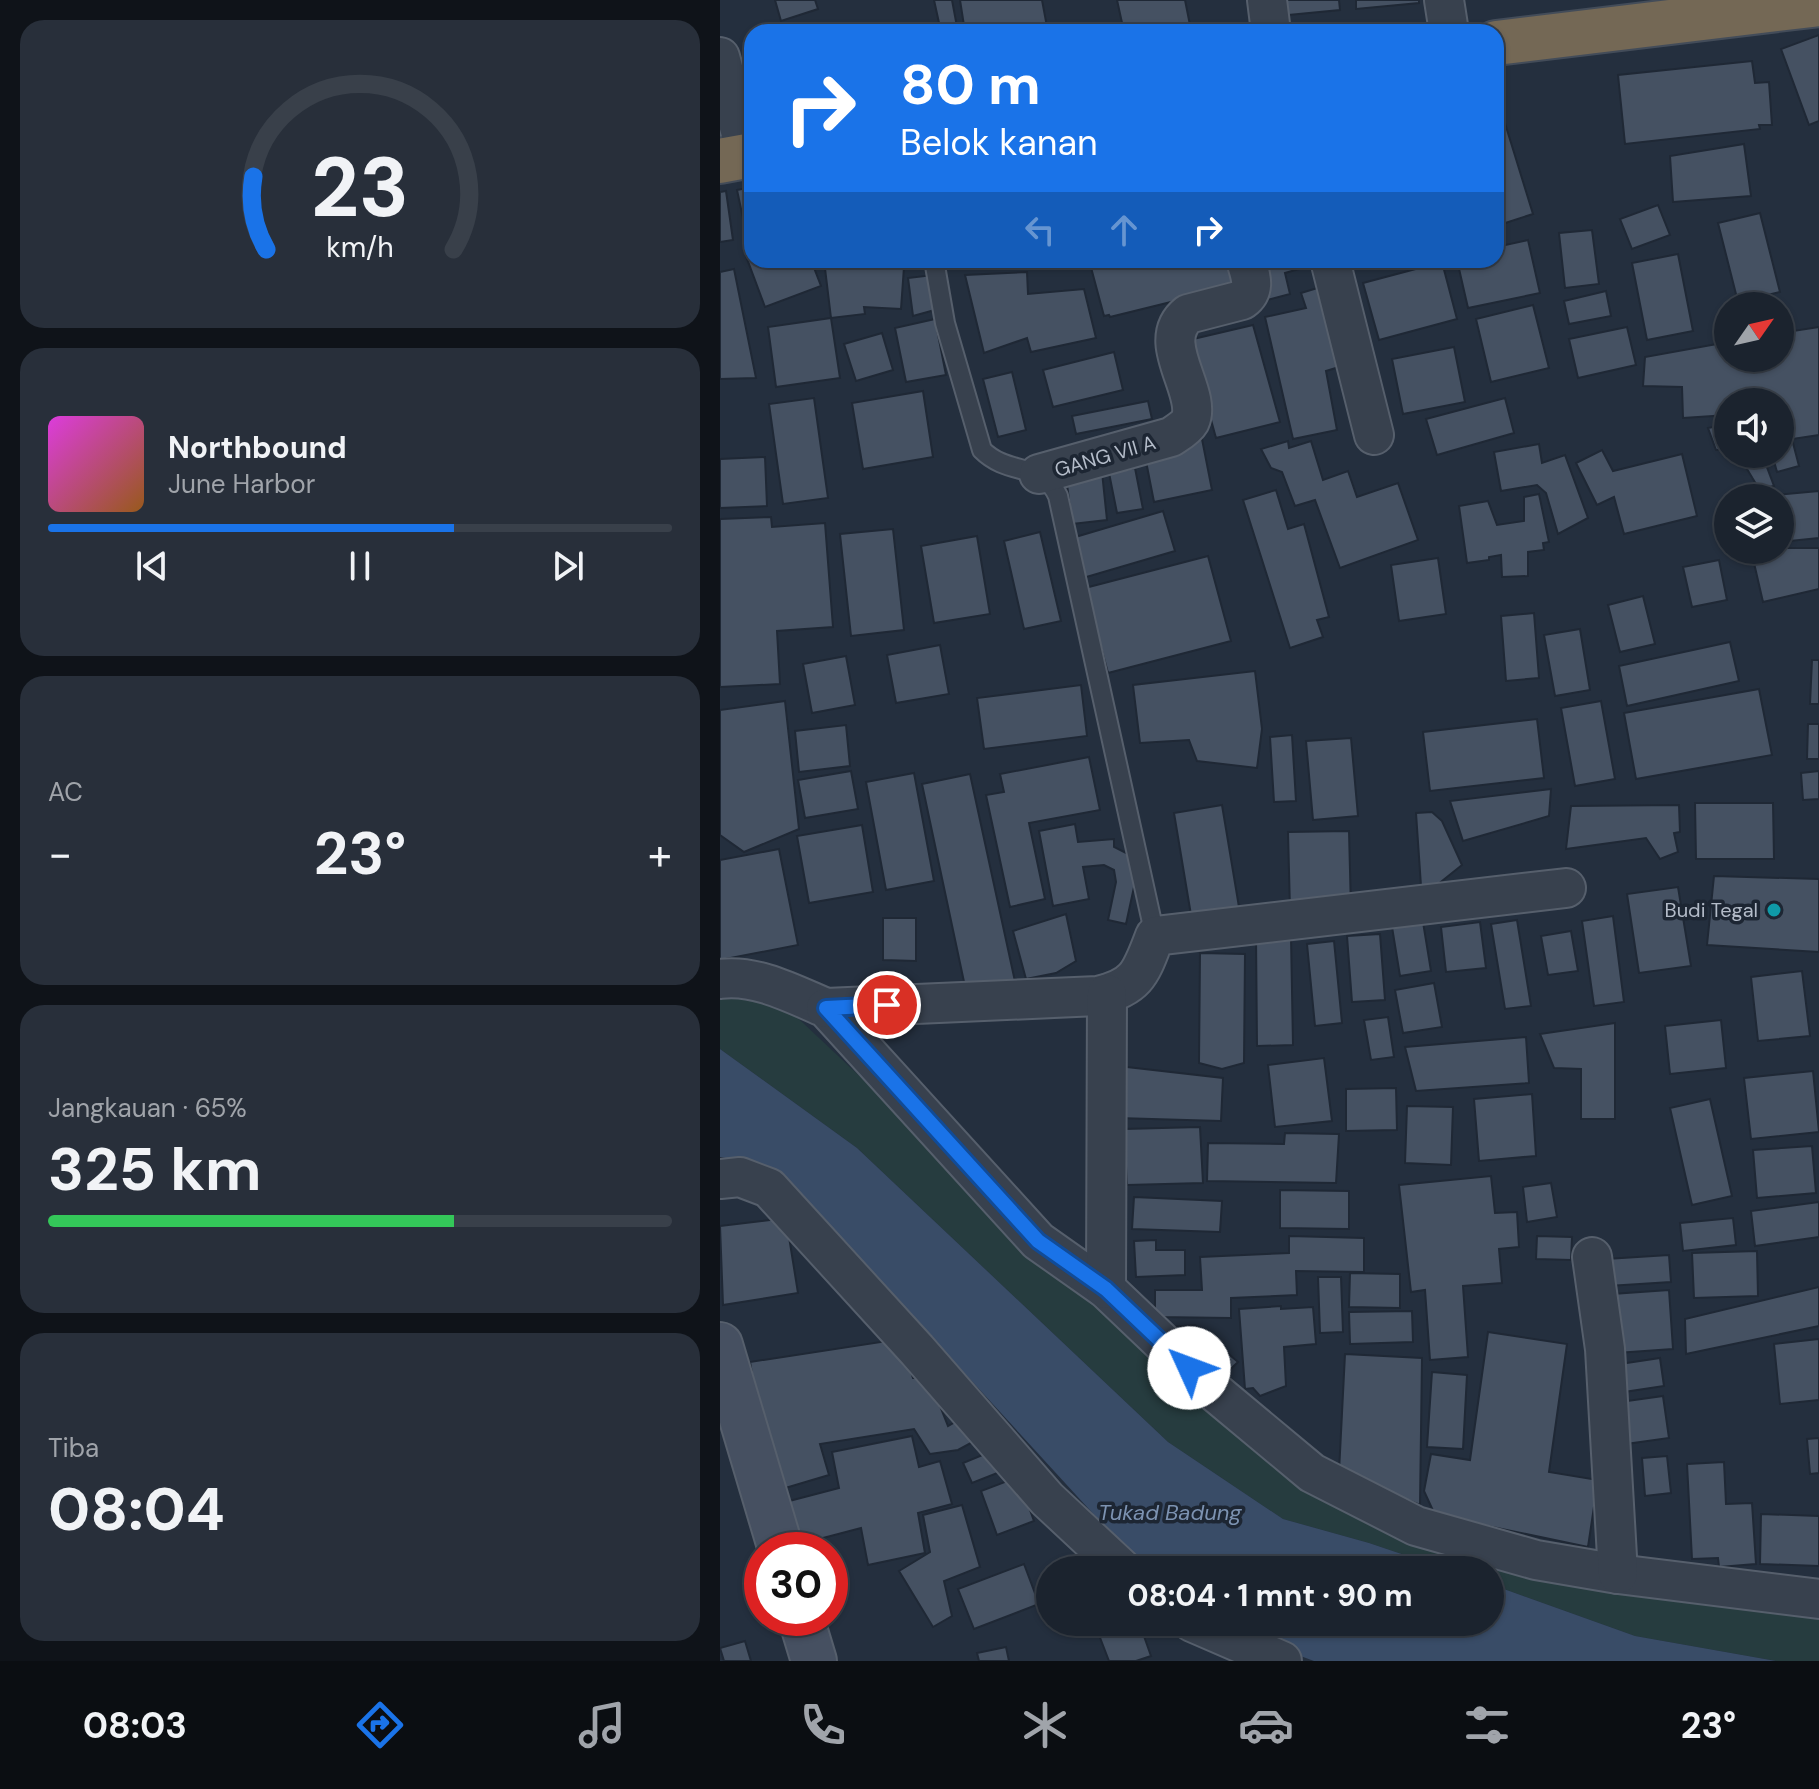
<!DOCTYPE html>
<html lang="id">
<meta charset="utf-8">
<style>
body{margin:0;font-family:"DM Sans",sans-serif;background:#282f3a;color:#f1f3f6;height:100vh;display:flex;flex-direction:column;font-size:30px;white-space:nowrap}
*{box-sizing:border-box;margin:0}
p{font-size:26px;color:#a0a4aa}
.icon{flex:none;width:44px;height:44px;fill:none;stroke:currentColor;stroke-width:2;stroke-linecap:round;stroke-linejoin:round}
.map{position:relative;flex:1;overflow:hidden}
.drawer{display:flex;flex-direction:column;gap:20px;padding:20px;background:#0f1319;width:720px}
.drawer>*{flex:none}
.banner{position:absolute;left:24px;top:24px;width:760px;height:244px;border-radius:24px;box-shadow:0 2px 6px #0004,0 0 0 2px #39404a;background:#1a73e8;color:#fff;overflow:hidden}
.needle{width:52px;rotate:56deg}
.buttons{position:absolute;left:994px;top:292px;display:grid;gap:16px}
.buttons a{display:grid;place-items:center;width:80px;height:80px;border-radius:50%;background:#1b232e;box-shadow:0 2px 6px #0004,0 0 0 2px #39404a;font-size:40px}
.speed{position:absolute;left:24px;top:1532px;display:flex;gap:16px;font-size:40px;font-weight:700;text-align:center}
.speed>*{display:grid;place-content:center;width:104px;height:104px;border-radius:50%;background:#1b232e;box-shadow:0 2px 6px #0004,0 0 0 2px #39404a;line-height:1}
.speed .limit{border:12px solid #d22;background:#fff;color:#111}
.pin{position:absolute;display:grid;place-items:center;width:68px;height:68px;color:#fff;margin:-34px;border:4px solid #fff;border-radius:50%;box-shadow:0 2px 8px #0007}
.me{position:absolute;width:88px;margin:-44px;rotate:313deg;stroke-linejoin:round;filter:drop-shadow(0 0 6px #0008)}
.turn{display:flex;align-items:center;gap:28px;height:168px;padding:0 24px;font-size:36px}
.turn .icon{width:104px;height:104px;stroke-width:2.5}
.turn b{display:block;font-size:56px;line-height:68px}
.lanes{display:flex;align-items:center;height:76px;padding:0 24px;background:#0003;justify-content:center;gap:40px;direction:ltr}
.lanes .off{opacity:.35}
.big{font-size:60px;font-weight:700;line-height:1.1}
.drawer .tile{flex:1;display:flex;flex-direction:column;justify-content:center;gap:12px;min-width:0;padding:0 28px;border-radius:24px;background:#282f3a}
.drawer .dial{align-items:center;gap:0}
.dial svg{height:208px;overflow:visible;fill:none;stroke:#39404a;stroke-width:7;stroke-linecap:round;text-anchor:middle}
.dial text{fill:#f1f3f6;stroke:none}
.song{display:flex;align-items:center;gap:24px}
.cover{width:96px;height:96px;border-radius:12px;background:linear-gradient(135deg,hsl(300 70% 55%),hsl(30 70% 35%))}
.played{height:8px;border-radius:4px;background:linear-gradient(90deg,#1a73e8 65%,#39404a 65%)}
.keys{display:flex;justify-content:space-around;direction:ltr}
.heat{display:flex;justify-content:space-between;align-items:center;font-size:44px;direction:ltr}
.charge{height:12px;border-radius:6px;background:linear-gradient(90deg,#34c759 65%,#39404a 0)}
.trip{position:absolute;left:316px;top:1556px;width:468px;height:80px;border-radius:40px;background:#1b232e;box-shadow:0 2px 6px #0004,0 0 0 2px #39404a;font-weight:700;line-height:80px;text-align:center}
.tabs{display:flex;height:128px;justify-content:space-around;align-items:center;background:#0b0e12;color:#a0a4aa}
.tabs .icon{width:56px;height:56px}
.tabs .on{color:#1a73e8}
.tabs b{font-size:36px;color:#f1f3f6}
main{display:flex;flex:1;min-height:0}
.map>svg:first-child{display:block}
</style>
<main>
<section class="drawer">
<div class="tile dial"><svg viewBox="0 0 100 80">
<path d="M14 69A42 42 0 1 1 86 69"/>
<path d="M14 69A42 42 0 0 1 9 41" stroke="#1a73e8"/>
<text x="50" y="56" font-size="32" font-weight="700">23</text>
<text x="50" y="72" font-size="11">km/h</text>
</svg></div>
<div class="tile">
<div class="song"><i class="cover"></i><div><b>Northbound</b><p>June Harbor</p></div></div>
<div class="played"></div>
<div class="keys"><svg class="icon" aria-label="previous" viewBox="0 0 24 24"><path d="M18 5L8 12l10 7zM5 5v14"/></svg><svg class="icon" aria-label="pause" viewBox="0 0 24 24"><path d="M8 5v14M16 5v14"/></svg><svg class="icon" aria-label="next" viewBox="0 0 24 24"><path d="M6 5l10 7-10 7zM19 5v14"/></svg></div>
</div>
<div class="tile"><p>AC</p>
<div class="heat"><a>−</a><b class="big">23°</b><a>+</a></div>
</div>
<div class="tile"><p>Jangkauan · 65%</p><b class="big">325 km</b><div class="charge"></div></div>
<div class="tile"><p>Tiba</p><b class="big">08:04</b></div>
</section>
<div class="map">
<svg width="1099" height="1661" viewBox="0 0 1099 1661">
<rect width="100%" height="100%" fill="#242f3e"/>
<polygon fill="#263c3f" points="0,993 65,1006 251,1181 565,1462 759,1555 1099,1607 1099,1661 1056,1661 915,1636 770,1584 770,1570 729,1570 649,1543 563,1519 448,1442 137,1148 0,1049"/>
<g fill="#394c67">
<polygon points="0,1049 137,1148 448,1442 563,1519 649,1543 729,1570 433,1570 411,1555 74,1187 24,1161 0,1157"/>
<polygon points="770,1584 915,1636 1056,1661 594,1661 540,1641 510,1622 770,1622"/>
</g>
<g fill="#455162" stroke="#1f2835" stroke-width="2">
<polygon points="55,0 95,0 98,9 61,21"/>
<polygon points="214,0 232,0 238,32 221,32"/>
<polygon points="240,0 322,0 328,32 245,32"/>
<polygon points="397,0 465,0 470,25 437,32 404,32"/>
<polygon points="557,0 619,0 620,10 558,16"/>
<polygon points="636,0 699,0 699,3 636,9"/>
<polygon points="1099,35 1099,121 1089,125 1061,49"/>
<polygon points="1032,61 1035,83 1049,82 1052,125 1039,125 1040,129 905,144 898,75"/>
<polygon points="780,107 813,214 776,226 776,108"/>
<polygon points="1024,144 1031,196 953,202 950,156"/>
<polygon points="32,187 32,236 27,237 17,190"/>
<polygon points="6,191 13,240 0,242 0,192"/>
<polygon points="938,205 950,235 912,249 900,219"/>
<polygon points="1040,213 1060,292 1018,302 998,223"/>
<polygon points="872,230 879,284 845,288 839,233"/>
<polygon points="808,240 820,293 748,308 737,260 776,260 776,247"/>
<polygon points="32,254 32,260 91,260 101,286 45,307 26,256"/>
<polygon points="958,254 973,331 927,340 912,263"/>
<polygon points="104,260 139,260 140,264 184,267 181,309 144,307 145,314 111,318"/>
<polygon points="230,260 289,260 231,267"/>
<polygon points="369,260 515,260 524,284 390,317 389,315 384,316"/>
<polygon points="537,260 591,260 593,265 565,273 570,294 547,300"/>
<polygon points="722,262 737,319 659,340 643,283"/>
<polygon points="14,269 36,378 0,379 0,272"/>
<polygon points="307,272 308,294 364,289 376,338 311,352 307,338 264,353 245,275"/>
<polygon points="213,275 222,308 193,316 188,278"/>
<polygon points="604,286 629,364 606,371 617,430 573,439 545,317 586,308 581,293"/>
<polygon points="886,291 891,316 849,324 844,301"/>
<polygon points="813,305 829,368 771,382 756,319"/>
<polygon points="111,318 120,378 56,387 48,327"/>
<polygon points="215,319 226,375 186,382 175,328"/>
<polygon points="533,325 560,422 496,438 469,340"/>
<polygon points="907,327 916,365 858,378 849,339"/>
<polygon points="1099,327 1099,435 1072,439 1079,466 1057,472 1052,454 1060,454 1060,402 1008,402 1008,415 963,418 962,387 923,386 925,357 1008,342 1008,358 1060,358 1060,333"/>
<polygon points="162,333 173,370 136,381 124,344"/>
<polygon points="734,347 745,402 683,414 672,359"/>
<polygon points="394,352 403,390 333,407 323,370"/>
<polygon points="292,372 306,430 278,437 263,379"/>
<polygon points="203,391 213,457 143,469 132,403"/>
<polygon points="94,398 108,498 63,504 49,404"/>
<polygon points="785,398 794,433 717,455 706,419"/>
<polygon points="428,401 432,419 356,434 352,416"/>
<polygon points="1008,424 1008,449 996,450 988,428"/>
<polygon points="482,439 492,490 434,502 424,451"/>
<polygon points="568,441 569,448 591,441 603,480 628,471 637,497 678,483 698,540 620,568 595,500 575,506 562,472 551,468 541,449"/>
<polygon points="819,444 822,463 845,455 868,518 838,534 826,493 817,485 781,491 774,452"/>
<polygon points="882,450 893,471 962,454 977,516 904,534 894,497 877,505 856,463"/>
<polygon points="1018,454 1042,454 1054,486 1039,489"/>
<polygon points="45,457 47,506 0,508 0,459"/>
<polygon points="415,468 423,509 397,513 389,473"/>
<polygon points="382,472 387,520 352,524 346,476"/>
<polygon points="556,490 568,529 584,524 609,617 597,620 603,637 570,648 523,500"/>
<polygon points="1099,491 1099,538 1060,542 1060,498 1035,497"/>
<polygon points="819,494 829,542 823,543 824,550 808,552 808,576 782,577 781,555 769,557 769,560 747,563 739,506 768,501 777,525 804,521 804,497"/>
<polygon points="443,511 455,551 363,578 352,538"/>
<polygon points="51,517 52,527 105,523 113,627 57,631 60,684 0,687 0,519"/>
<polygon points="173,529 184,630 131,636 120,534"/>
<polygon points="320,532 341,621 304,629 284,541"/>
<polygon points="257,536 270,614 214,623 201,546"/>
<polygon points="1060,548 1099,548 1099,589 1043,602 1031,550 1060,550"/>
<polygon points="488,556 511,641 388,673 365,588"/>
<polygon points="718,558 726,614 679,621 671,565"/>
<polygon points="999,560 1007,600 972,607 963,567"/>
<polygon points="923,596 935,644 900,652 888,605"/>
<polygon points="814,613 819,678 786,681 781,616"/>
<polygon points="860,629 870,690 835,696 824,635"/>
<polygon points="1010,642 1019,681 907,706 899,666"/>
<polygon points="220,645 229,694 176,703 167,655"/>
<polygon points="126,656 135,705 92,713 83,664"/>
<polygon points="1092,660 1099,660 1099,704 1090,704"/>
<polygon points="535,671 542,729 537,768 477,761 469,740 420,743 413,685"/>
<polygon points="361,685 367,736 264,749 257,698"/>
<polygon points="1039,689 1052,755 916,779 904,713"/>
<polygon points="65,701 79,829 24,852 0,835 0,710"/>
<polygon points="881,701 895,779 855,786 841,708"/>
<polygon points="817,719 824,778 710,791 703,732"/>
<polygon points="1088,724 1099,724 1099,759 1087,759"/>
<polygon points="126,725 130,766 79,772 75,731"/>
<polygon points="572,735 576,801 554,802 550,737"/>
<polygon points="631,738 638,816 593,820 586,741"/>
<polygon points="369,757 380,810 309,823 325,899 290,907 266,795 284,792 280,774"/>
<polygon points="131,771 138,809 85,818 78,780"/>
<polygon points="1099,771 1099,799 1083,800 1081,773"/>
<polygon points="194,773 214,881 166,890 146,782"/>
<polygon points="250,774 296,986 247,996 202,784"/>
<polygon points="831,789 829,816 743,841 730,801"/>
<polygon points="975,803 1053,803 1054,859 976,859"/>
<polygon points="502,805 521,919 473,927 454,813"/>
<polygon points="959,805 960,832 954,833 958,852 940,859 926,838 846,849 851,806"/>
<polygon points="712,812 722,821 742,865 717,885 701,886 696,813"/>
<polygon points="355,824 358,842 394,839 394,847 414,857 418,886 414,887 406,924 388,920 396,882 394,870 384,865 363,867 369,899 333,906 319,831"/>
<polygon points="142,825 153,892 89,903 77,836"/>
<polygon points="629,831 631,910 570,910 568,832"/>
<polygon points="59,849 78,945 0,960 0,860"/>
<polygon points="994,876 1099,879 1099,952 987,945"/>
<polygon points="958,887 971,966 919,973 907,894"/>
<polygon points="346,914 356,961 336,973 306,979 293,931"/>
<polygon points="893,916 904,1002 874,1006 862,921"/>
<polygon points="163,918 196,918 196,961 163,960"/>
<polygon points="797,920 811,1006 785,1009 771,924"/>
<polygon points="703,922 711,971 680,976 672,927"/>
<polygon points="760,922 766,968 726,972 721,927"/>
<polygon points="851,931 858,971 828,975 821,936"/>
<polygon points="660,934 665,1000 632,1002 627,936"/>
<polygon points="571,936 573,1045 537,1046 536,937"/>
<polygon points="614,941 622,1023 595,1026 587,944"/>
<polygon points="480,953 525,954 524,1063 502,1069 479,1063"/>
<polygon points="1082,971 1090,1036 1038,1041 1031,977"/>
<polygon points="714,983 722,1027 683,1033 675,990"/>
<polygon points="668,1017 674,1057 651,1060 644,1020"/>
<polygon points="1001,1020 1006,1068 950,1074 945,1026"/>
<polygon points="895,1023 895,1119 861,1119 861,1069 834,1068 820,1034"/>
<polygon points="806,1037 809,1083 696,1091 685,1047"/>
<polygon points="604,1058 612,1121 555,1127 548,1065"/>
<polygon points="398,1066 503,1078 501,1121 397,1118"/>
<polygon points="1093,1071 1099,1132 1031,1139 1024,1078"/>
<polygon points="676,1088 677,1130 626,1131 626,1089"/>
<polygon points="812,1094 816,1156 759,1161 754,1099"/>
<polygon points="990,1099 1012,1196 972,1205 950,1108"/>
<polygon points="687,1106 733,1107 731,1165 685,1163"/>
<polygon points="480,1127 483,1183 407,1185 404,1129"/>
<polygon points="565,1133 619,1134 616,1183 487,1181 488,1143 564,1144"/>
<polygon points="1092,1146 1096,1193 1037,1198 1033,1150"/>
<polygon points="771,1176 775,1213 797,1212 799,1247 779,1249 782,1283 743,1286 748,1357 710,1360 705,1290 691,1292 679,1185"/>
<polygon points="831,1183 837,1217 807,1222 803,1187"/>
<polygon points="560,1190 629,1191 629,1229 560,1228"/>
<polygon points="414,1197 502,1201 500,1232 412,1229"/>
<polygon points="1099,1202 1099,1237 1035,1246 1031,1211"/>
<polygon points="66,1218 78,1293 3,1305 0,1226"/>
<polygon points="1013,1218 1016,1245 963,1251 960,1223"/>
<polygon points="569,1236 644,1238 644,1272 576,1271 577,1295 511,1298 511,1318 435,1317 435,1290 482,1290 480,1257 569,1253"/>
<polygon points="817,1236 852,1237 851,1260 816,1259"/>
<polygon points="436,1240 436,1250 465,1250 465,1275 416,1277 414,1241"/>
<polygon points="1037,1251 1038,1296 974,1298 972,1253"/>
<polygon points="949,1255 951,1282 888,1286 886,1259"/>
<polygon points="630,1273 680,1274 680,1308 629,1307"/>
<polygon points="598,1277 621,1277 623,1332 600,1333"/>
<polygon points="1099,1287 1099,1326 966,1354 965,1319"/>
<polygon points="949,1290 953,1349 896,1353 892,1294"/>
<polygon points="561,1306 561,1309 593,1307 596,1344 564,1347 566,1386 540,1396 533,1388 525,1389 519,1309"/>
<polygon points="692,1311 693,1342 630,1344 629,1312"/>
<polygon points="475,1325 518,1362 500,1379 450,1327"/>
<polygon points="768,1332 847,1344 829,1472 878,1480 868,1547 715,1515 704,1491 711,1454 750,1460"/>
<polygon points="180,1339 193,1378 209,1378 228,1426 249,1414 262,1437 238,1450 210,1454 194,1429 100,1444 109,1475 52,1492 30,1362"/>
<polygon points="1099,1339 1099,1400 1060,1404 1054,1344"/>
<polygon points="625,1354 702,1358 700,1505 619,1472"/>
<polygon points="940,1358 944,1386 904,1392 900,1364"/>
<polygon points="712,1372 747,1375 743,1449 707,1447"/>
<polygon points="943,1396 949,1438 906,1444 900,1402"/>
<polygon points="192,1436 199,1467 220,1461 232,1504 198,1513 205,1553 148,1565 141,1528 65,1548 54,1505 119,1488 112,1452"/>
<polygon points="1099,1438 1099,1473 1090,1474 1087,1439"/>
<polygon points="272,1451 280,1472 252,1483 243,1463"/>
<polygon points="947,1456 951,1493 925,1496 922,1458"/>
<polygon points="1004,1462 1006,1504 1032,1503 1036,1564 999,1567 998,1558 972,1559 967,1464"/>
<polygon points="298,1477 314,1521 277,1535 261,1491"/>
<polygon points="242,1505 260,1567 224,1581 232,1616 213,1627 179,1571 210,1552 203,1515"/>
<polygon points="1041,1514 1099,1516 1099,1566 1040,1564"/>
<polygon points="304,1564 319,1604 254,1629 238,1589"/>
<polygon points="419,1622 431,1656 416,1661 389,1661 379,1635"/>
<polygon points="25,1641 31,1661 4,1661 0,1648"/>
<polygon points="286,1647 289,1661 259,1661 257,1653"/>
</g>
<g fill="none" stroke-linecap="round" stroke-linejoin="round">
<defs>
<path id="lane" d="M214 260 225 323 262 450C289 477 322 461 338 496L435 936"/>
<g id="street">
<polyline points="547,0 551,32"/>
<polyline points="724,0 729,32"/>
<polyline points="0,57 27,156"/>
<polyline points="610,260 654,435"/>
<path d="M319 474 451 437C457 433 466 428 470 421 483 392 433 342 468 314L522 300C537 289 530 275 526 260"/>
<path d="M0 979C36 974 73 994 106 1008L318 1241 386 1289 490 1388 592 1473 696 1526 816 1560 898 1574 1099 1599"/>
<path d="M106 1008 378 996C418 987 421 972 435 936L846 888"/>
<polyline points="0,1179 20,1177 49,1188 197,1350 327,1499 403,1570"/>
<polyline points="872,1257 885,1349 898,1574"/>
<polyline points="386,1289 387,994"/>
<polyline points="472,1622 562,1661"/>
</g>
<g id="secondary">
<polyline points="0,1345 61,1550"/>
<polyline points="81,1618 94,1661"/>
</g>
<g id="highway">
<polyline points="776,43 1099,4"/>
<polyline points="0,161 32,155"/>
</g>
</defs>
<use href="#lane" stroke="#565f6c" stroke-width="22"/>
<use href="#street" stroke="#565f6c" stroke-width="42"/>
<use href="#secondary" stroke="#565f6c" stroke-width="48"/>
<use href="#highway" stroke="#434c59" stroke-width="48"/>
<use href="#lane" stroke="#38414e" stroke-width="18"/>
<use href="#street" stroke="#38414e" stroke-width="38"/>
<use href="#secondary" stroke="#465061" stroke-width="44"/>
<use href="#highway" stroke="#746855" stroke-width="44"/>
</g>
<g fill="none" stroke-linecap="round" stroke-linejoin="round">
<defs>
<polyline id="route" points="167,1005 106,1008 318,1241 386,1289 469,1368"/>
</defs>
<use href="#route" stroke="#114b97" stroke-width="20"/>
<use href="#route" stroke="#1a73e8" stroke-width="14"/>
</g>
<circle fill="#0f9aa8" stroke="#1d2633" stroke-width="3" cx="1054" cy="910" r="8"/>
<g text-anchor="middle" stroke-width="7" stroke-linejoin="round" paint-order="stroke">
<g font-size="20" fill="#b4bcc9" stroke="#1d2633">
<text transform="translate(385 456) rotate(-16)" y="7">GANG VII A</text>
</g>
<g font-size="20" fill="#b4bcc9" stroke="#1d2633" text-anchor="end">
<text x="1038" y="917">Budi Tegal</text>
</g>
<g font-size="22" font-style="italic" fill="#7c92b1" stroke="#1d2633">
<text x="450" y="1520">Tukad Badung</text>
</g>
</g>
</svg>
<div class="buttons">
<a><svg class="needle" viewBox="-14 -14 28 28"><path d="M0-13l5 13h-10z" fill="#e53935"/><path d="M0 13l5-13h-10z" fill="#a0a4aa"/></svg></a>
<a><svg class="icon" aria-label="sound" viewBox="0 0 24 24"><path d="M4 9h4l5-4v14l-5-4H4zM17 9q2 3 0 6"/></svg></a>
<a><svg class="icon" aria-label="layers" viewBox="0 0 24 24"><path d="M12 4l9 5-9 5-9-5zM3 14l9 5 9-5"/></svg></a>
</div>
<div class="speed"><div class="limit">30</div></div>
<div class="pin" style="left:167px;top:1005px;background:#d93025"><svg class="icon" aria-label="arrive" viewBox="0 0 24 24"><path d="M6 21V4h12l-3 4 3 4H6"/></svg></div>
<svg class="me" style="left:469px;top:1368px" viewBox="-20 -20 40 40"><circle r="19" fill="#fff"/><path d="M0-13L10 11 0 6-10 11z" fill="#1a73e8"/></svg>
<div class="trip">08:04 · 1 mnt · 90 m</div>
<div class="banner">
<div class="turn"><svg class="icon" aria-label="right" viewBox="0 0 24 24"><path d="M7 20v-9h11M14 6l5 5-5 5"/></svg><div><b>80 m</b>Belok kanan</div></div>
<div class="lanes"><svg class="icon off" aria-label="left" viewBox="0 0 24 24"><path d="M17 20v-9H6M10 6l-5 5 5 5"/></svg><svg class="icon off" aria-label="ahead" viewBox="0 0 24 24"><path d="M12 20V5M6 11l6-6 6 6"/></svg><svg class="icon" aria-label="right" viewBox="0 0 24 24"><path d="M7 20v-9h11M14 6l5 5-5 5"/></svg></div>
</div>
</div>
</main>
<nav class="tabs">
<b>08:03</b>
<svg class="icon on" aria-label="directions" viewBox="0 0 24 24"><path d="M12 3l9 9-9 9-9-9zM9 14v-3h6M13 9l2 2-2 2"/></svg>
<svg class="icon" aria-label="music" viewBox="0 0 24 24"><path d="M9 18V5l10-2v13"/><circle cx="6" cy="18" r="3"/><circle cx="16" cy="16" r="3"/></svg>
<svg class="icon" aria-label="phone" viewBox="0 0 24 24"><path d="M5 4h4l2 5-3 2q2 4 5 5l2-3 5 2v4C11 20 4 13 5 4z"/></svg>
<svg class="icon" aria-label="climate" viewBox="0 0 24 24"><path d="M12 3v18M4 7l16 10M4 17L20 7"/></svg>
<svg class="icon" aria-label="car" viewBox="0 0 24 24"><path d="M5 17H2v-5l4-1 3-4h7l3 4 3 1v5h-3M9 17h6M6 11h13"/><circle cx="7" cy="17" r="2"/><circle cx="17" cy="17" r="2"/></svg>
<svg class="icon" aria-label="filters" viewBox="0 0 24 24"><path d="M4 7h16M4 17h16"/><circle cx="9" cy="7" r="2"/><circle cx="15" cy="17" r="2"/></svg>
<b>23°</b>
</nav>
